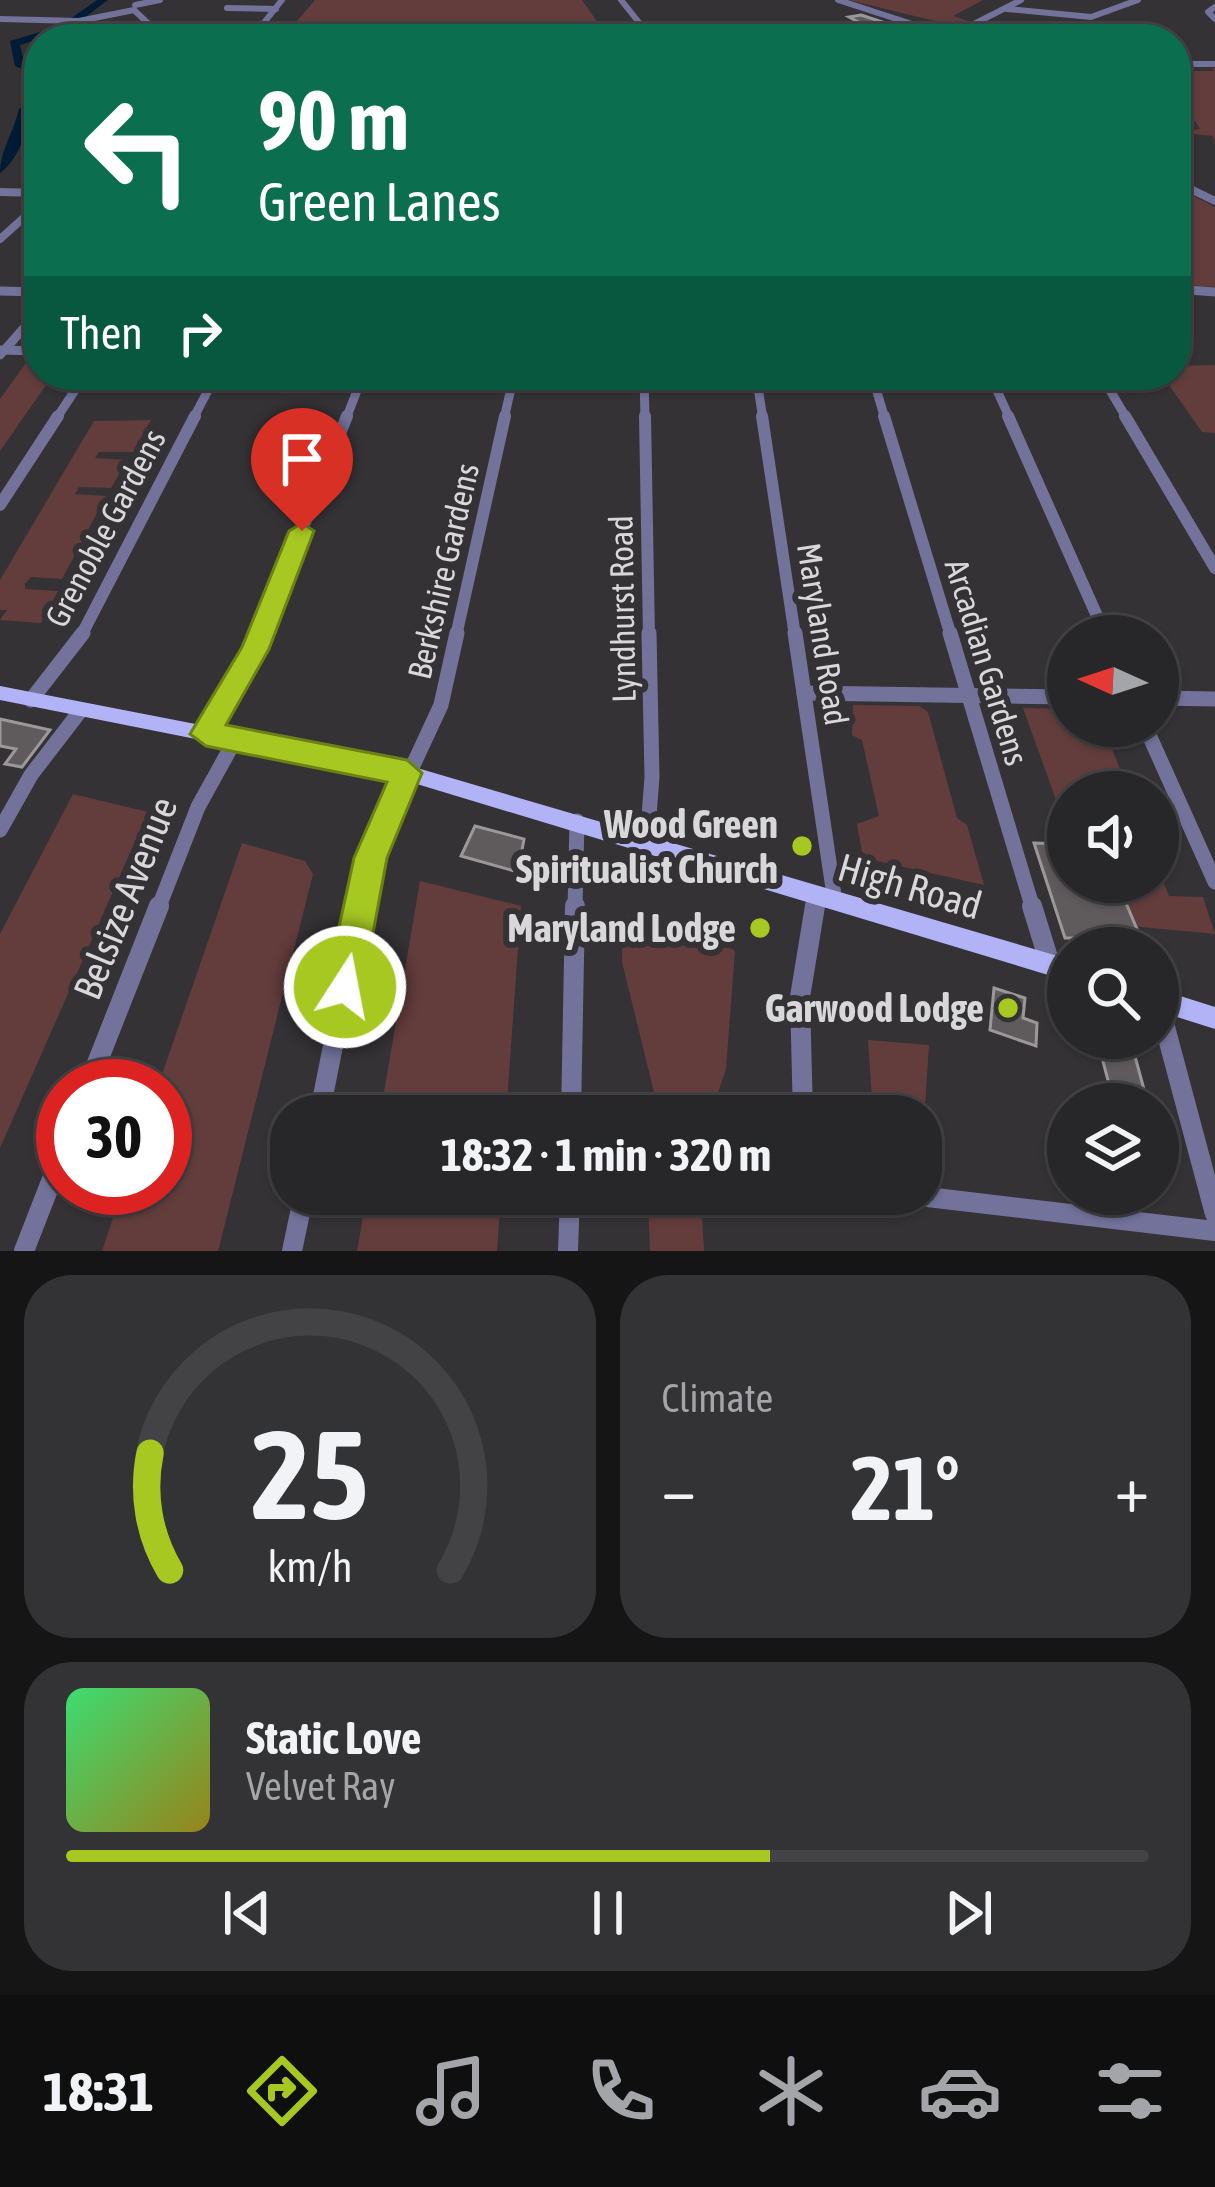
<!DOCTYPE html>
<meta charset="utf-8">
<style>
body{margin:0;font-family:"Asap Condensed",sans-serif;background:#333234;color:#f1f3f6;height:100vh;display:flex;flex-direction:column;font-size:45px;white-space:nowrap}
*{box-sizing:border-box;margin:0}
p{font-size:39px;color:#a4a5a8}
.icon{flex:none;width:66px;height:66px;fill:none;stroke:currentColor;stroke-width:2;stroke-linecap:round;stroke-linejoin:round}
.map{position:relative;height:1251px;overflow:hidden}
.side{display:flex;flex-direction:column;gap:24px;padding:24px;background:#151516;flex:1}
.side>*{flex:none}
.hud{position:absolute;left:24px;top:24px;width:1167px;height:366px;border-radius:48px;box-shadow:0 3px 9px #0004,0 0 0 3px #434345;background:#0b6e4f;color:#fff;overflow:hidden}
.needle{width:78px;rotate:273deg}
.fabs{position:absolute;left:1047px;top:615px;display:grid;gap:24px}
.fabs a{display:grid;place-items:center;width:132px;height:132px;border-radius:50%;background:#272628;box-shadow:0 3px 9px #0004,0 0 0 3px #434345;font-size:60px}
.speed{position:absolute;left:36px;top:1059px;display:flex;gap:24px;font-size:60px;font-weight:700;text-align:center}
.speed>*{display:grid;place-content:center;width:156px;height:156px;border-radius:50%;background:#272628;box-shadow:0 3px 9px #0004,0 0 0 3px #434345;line-height:1}
.speed .limit{border:18px solid #d22;background:#fff;color:#111}
.pin{position:absolute;display:grid;place-items:center;width:102px;height:102px;color:#fff;margin:-123px -51px;border-radius:50% 50% 50% 0;rotate:-45deg;box-shadow:0 0 12px #0007}
.pin .icon{rotate:45deg}
.me{position:absolute;width:132px;margin:-66px;rotate:11deg;stroke-linejoin:round;filter:drop-shadow(0 0 9px #0008)}
.turn{display:flex;align-items:center;gap:42px;height:252px;padding:0 36px;font-size:54px}
.turn .icon{width:156px;height:156px;stroke-width:2.5}
.turn b{display:block;font-size:84px;line-height:102px}
.then{display:flex;align-items:center;height:114px;padding:0 36px;background:#0003;gap:24px;font-size:45px}
.big{font-size:90px;font-weight:700;line-height:1.1}
.side .widget{flex:1;display:flex;flex-direction:column;justify-content:center;gap:18px;min-width:0;padding:0 42px;border-radius:48px;background:#333234}
.side .dial{align-items:center;gap:0}
.dial svg{height:312px;overflow:visible;fill:none;stroke:#434345;stroke-width:7;stroke-linecap:round;text-anchor:middle}
.dial text{fill:#f1f3f6;stroke:none}
.song{display:flex;align-items:center;gap:36px}
.cover{width:144px;height:144px;border-radius:18px;background:linear-gradient(135deg,hsl(140 70% 55%),hsl(50 70% 35%))}
.played{height:12px;border-radius:6px;background:linear-gradient(90deg,#a6c821 65%,#434345 65%)}
.keys{display:flex;justify-content:space-around;direction:ltr}
.heat{display:flex;justify-content:space-between;align-items:center;font-size:66px;direction:ltr}
.side .tiles{flex:1;display:grid;gap:24px;grid-template-columns:1fr 1fr}
.widget:last-child{grid-column:span 2}
.trip{position:absolute;left:270px;top:1095px;width:672px;height:120px;border-radius:48px;background:#272628;box-shadow:0 3px 9px #0004,0 0 0 3px #434345;font-weight:700;line-height:120px;text-align:center}
.dock{display:flex;height:192px;justify-content:space-around;align-items:center;background:#100f10;color:#a4a5a8}
.dock .icon{width:84px;height:84px}
.dock .current{color:#a6c821}
.dock b{font-size:54px;color:#f1f3f6}
.map>svg:first-child{display:block}
</style>
<div class="map">
<svg width="1215" height="1251" viewBox="0 0 1215 1251">
<rect width="100%" height="100%" fill="#343235"/>
<g fill="#633d3c">
<polygon points="315,0 582,0 598,23 537,29 534,39 282,39"/>
<polygon points="849,0 983,0 953,16 971,22 955,26"/>
<polygon points="1212,68 1215,68 1215,144 1213,136 1176,132 1200,129 1195,121 1176,118 1176,71 1214,71"/>
<polygon points="1187,193 1215,207 1215,287 1176,284 1176,228 1190,223 1176,216 1176,196"/>
<polygon points="28,360 39,361 39,375 53,375 0,451 0,399"/>
<polygon points="1215,365 1215,433 1202,432 1162,375 1176,375 1176,366"/>
<polygon points="151,420 133,452 99,452 95,458 127,460 111,488 79,487 75,494 106,496 62,579 31,577 25,584 25,589 58,591 41,623 0,620 7,610 0,610 0,580 94,421"/>
<polygon points="853,705 919,706 928,712 957,818 967,825 984,885 863,858 857,824 879,816 862,740 852,735"/>
<polygon points="1023,708 1068,709 1068,726 1103,726 1129,792 1068,792 1068,833"/>
<polygon points="73,794 148,812 0,1148 0,934"/>
<polygon points="242,843 305,861 313,874 218,1251 102,1251 123,1188 165,1188 165,1086 158,1086"/>
<polygon points="1158,869 1169,896 1203,897 1215,934 1130,926 1115,882 1158,882"/>
<polygon points="420,881 521,906 506,1116 380,1116"/>
<polygon points="623,916 685,923 735,951 726,1069 717,1096 666,1099 654,1092 622,962"/>
<polygon points="868,1040 929,1045 925,1106 872,1098"/>
<polygon points="367,1194 501,1194 497,1251 357,1251"/>
<polygon points="648,1203 702,1215 704,1251 650,1251"/>
</g>
<g fill="none" stroke-linecap="round" stroke-linejoin="round">
<g fill="#001b36" fill-rule="evenodd">
<polygon points="97,0 108,0 68,30 20,45 24,62 39,69 39,76 15,66 10,41 60,26"/>
<path d="M39 95V105L31 110C27 133 18 160 0 173 0 151 14 131 19 109Z"/>
</g>
</g>
<g fill="#5f5b5d" stroke="#9c9799" stroke-width="3">
<polygon points="861,15 934,39 875,39 875,31 849,17"/>
<polygon points="0,719 50,730 22,767 5,764 16,749 0,746"/>
<polygon points="475,826 524,839 518,872 461,856"/>
<polygon points="1034,843 1068,844 1068,882 1117,882 1145,948 1110,948 1107,938 1065,938"/>
<polygon points="994,988 1025,998 1023,1018 1037,1023 1036,1046 990,1030"/>
<polygon points="1071,1038 1130,1038 1148,1104 1114,1103 1100,1050"/>
</g>
<g fill="none" stroke-linecap="round" stroke-linejoin="round">
<g stroke="#72729b" stroke-width="6">
<polyline points="621,0 645,30 662,39"/>
<polyline points="838,0 958,39"/>
<polyline points="135,5 160,0"/>
<polyline points="1215,7 1208,12 1215,19"/>
<polyline points="227,8 276,9"/>
<polyline points="1007,9 1091,17 1138,0"/>
<polyline points="134,10 153,28 192,39"/>
<polyline points="0,19 79,21 134,10"/>
<polyline points="943,27 968,27 1021,0"/>
<polyline points="560,31 566,39"/>
<polyline points="1034,36 1143,37"/>
<polyline points="120,39 153,28"/>
<polyline points="251,39 282,0"/>
<polyline points="693,39 741,28"/>
<polyline points="1176,64 1215,64"/>
</g>
<g stroke="#72729b" stroke-width="8">
<polyline points="1176,182 1215,201"/>
<polyline points="0,192 39,193"/>
<polyline points="0,239 39,204"/>
</g>
<g stroke="#72729b" stroke-width="9">
<polyline points="1176,289 1215,292"/>
<polyline points="0,291 39,292"/>
<polyline points="0,350 39,351"/>
<polyline points="0,355 39,311"/>
<polyline points="644,375 645,419"/>
<polyline points="756,375 763,419"/>
<polyline points="872,375 885,419"/>
<polyline points="990,375 1010,419"/>
<polyline points="1101,375 1127,419"/>
<polyline points="56,419 85,375"/>
<polyline points="193,419 216,375"/>
<polyline points="346,419 363,375"/>
<polyline points="504,419 514,375"/>
</g>
<g stroke="#72729b" stroke-width="12">
<polyline points="645,416 649,636"/>
<polyline points="762,416 795,636"/>
<polyline points="884,416 951,636"/>
<polyline points="1008,416 1106,636"/>
<polyline points="1125,416 1215,568"/>
<polyline points="0,505 58,416"/>
<polyline points="81,636 195,416"/>
<polyline points="260,636 347,416"/>
<polyline points="456,636 505,416"/>
</g>
<g stroke="#72729b" stroke-width="15">
<polyline points="795,633 835,902"/>
<polyline points="950,633 1033,909"/>
<polyline points="804,693 1068,697"/>
<polyline points="1158,698 1215,699"/>
<polyline points="31,700 83,633"/>
<polyline points="1145,726 1215,882"/>
<polyline points="206,734 261,633"/>
<polyline points="0,830 31,775 81,710"/>
<polyline points="647,842 652,777 649,633"/>
<polyline points="158,909 198,807 235,740"/>
<polyline points="360,909 370,858 441,705 457,633"/>
<polyline points="575,909 577,821"/>
<polyline points="814,909 816,897"/>
</g>
<g stroke="#72729b" stroke-width="20">
<polyline points="1032,906 1050,964"/>
<polyline points="1158,1001 1215,1214"/>
<polyline points="88,1086 159,906"/>
<polyline points="319,1116 361,906"/>
<polyline points="571,1116 575,906"/>
<polyline points="803,1116 800,997 815,906"/>
<polyline points="902,1194 1215,1231"/>
<polyline points="24,1251 63,1151"/>
<polyline points="292,1251 304,1194"/>
<polyline points="568,1251 570,1194"/>
</g>
<g fill="#b2b3f6" fill-rule="evenodd">
<polygon points="0,686 407,765 1068,959 1068,981 407,781 0,700"/>
<polygon points="1158,989 1215,1007 1215,1029 1158,1011"/>
</g>
</g>
<polygon fill="#a6c821" stroke="#6c8215" stroke-width="3" points="302,523 314,531 269,649 226,725 407,760 422,773 387,858 363,987 358,1000 345,1005 332,1000 326,987 354,858 387,782 206,746 190,734 242,647 289,531"/>
<g fill="#a6c821" stroke="#343235" stroke-width="4.5">
<circle cx="802" cy="846" r="12"/>
<circle cx="760" cy="928" r="12"/>
<circle cx="1008" cy="1008" r="12"/>
</g>
<g text-anchor="middle" stroke-width="12" stroke-linejoin="round" paint-order="stroke">
<g font-size="33" fill="#d8d7d9" stroke="#343235">
<text transform="translate(105 528) rotate(-62)" y="12">Grenoble Gardens</text>
<text transform="translate(443 571) rotate(-77)" y="12">Berkshire Gardens</text>
<text transform="translate(622 609) rotate(-91)" y="12">Lyndhurst Road</text>
<text transform="translate(823 634) rotate(81)" y="12">Maryland Road</text>
<text transform="translate(987 662) rotate(73)" y="12">Arcadian Gardens</text>
</g>
<g font-size="39" font-weight="bold" fill="#d8d7d9" stroke="#343235" text-anchor="end">
<text x="778" y="838">Wood Green<tspan x="778" dy="45">Spiritualist Church</tspan></text>
<text x="736" y="942">Maryland Lodge</text>
<text x="984" y="1022">Garwood Lodge</text>
</g>
<g font-size="39" fill="#d8d7d9" stroke="#343235">
<text transform="translate(910 886) rotate(16)" y="14">High Road</text>
<text transform="translate(125 898) rotate(-68)" y="14">Belsize Avenue</text>
</g>
</g>
</svg>
<div class="fabs">
<a><svg class="needle" viewBox="-14 -14 28 28"><path d="M0-13l5 13h-10z" fill="#e53935"/><path d="M0 13l5-13h-10z" fill="#a4a5a8"/></svg></a>
<a><svg class="icon" aria-label="sound" viewBox="0 0 24 24"><path d="M4 9h4l5-4v14l-5-4H4zM17 9q2 3 0 6"/></svg></a>
<a><svg class="icon" aria-label="search" viewBox="0 0 24 24"><circle cx="10" cy="10" r="6"/><path d="M15 15l6 6"/></svg></a>
<a><svg class="icon" aria-label="layers" viewBox="0 0 24 24"><path d="M12 4l9 5-9 5-9-5zM3 14l9 5 9-5"/></svg></a>
</div>
<div class="speed"><div class="limit">30</div></div>
<div class="pin" style="left:302px;top:531px;background:#d93025"><svg class="icon" aria-label="arrive" viewBox="0 0 24 24"><path d="M6 21V4h12l-3 4 3 4H6"/></svg></div>
<svg class="me" style="left:345px;top:987px" viewBox="-20 -20 40 40"><circle r="17" fill="#a6c821" stroke="#fff" stroke-width="3"/><path d="M0-11L8 9 0 5-8 9z" fill="#fff"/></svg>
<div class="trip">18:32 · 1 min · 320 m</div>
<div class="hud">
<div class="turn"><svg class="icon" aria-label="left" viewBox="0 0 24 24"><path d="M17 20v-9H6M10 6l-5 5 5 5"/></svg><div><b>90 m</b>Green Lanes</div></div>
<div class="then">Then<svg class="icon" aria-label="right" viewBox="0 0 24 24"><path d="M7 20v-9h11M14 6l5 5-5 5"/></svg></div>
</div>
</div>
<section class="side">
<div class="tiles">
<div class="widget dial"><svg viewBox="0 0 100 80">
<path d="M14 69A42 42 0 1 1 86 69"/>
<path d="M14 69A42 42 0 0 1 9 39" stroke="#a6c821"/>
<text x="50" y="56" font-size="32" font-weight="700">25</text>
<text x="50" y="72" font-size="11">km/h</text>
</svg></div>
<div class="widget"><p>Climate</p>
<div class="heat"><a>−</a><b class="big">21°</b><a>+</a></div>
</div>
<div class="widget">
<div class="song"><i class="cover"></i><div><b>Static Love</b><p>Velvet Ray</p></div></div>
<div class="played"></div>
<div class="keys"><svg class="icon" aria-label="previous" viewBox="0 0 24 24"><path d="M18 5L8 12l10 7zM5 5v14"/></svg><svg class="icon" aria-label="pause" viewBox="0 0 24 24"><path d="M8 5v14M16 5v14"/></svg><svg class="icon" aria-label="next" viewBox="0 0 24 24"><path d="M6 5l10 7-10 7zM19 5v14"/></svg></div>
</div>
</div>
</section>
<nav class="dock">
<b>18:31</b>
<svg class="icon current" aria-label="directions" viewBox="0 0 24 24"><path d="M12 3l9 9-9 9-9-9zM9 14v-3h6M13 9l2 2-2 2"/></svg>
<svg class="icon" aria-label="music" viewBox="0 0 24 24"><path d="M9 18V5l10-2v13"/><circle cx="6" cy="18" r="3"/><circle cx="16" cy="16" r="3"/></svg>
<svg class="icon" aria-label="phone" viewBox="0 0 24 24"><path d="M5 4h4l2 5-3 2q2 4 5 5l2-3 5 2v4C11 20 4 13 5 4z"/></svg>
<svg class="icon" aria-label="climate" viewBox="0 0 24 24"><path d="M12 3v18M4 7l16 10M4 17L20 7"/></svg>
<svg class="icon" aria-label="car" viewBox="0 0 24 24"><path d="M5 17H2v-5l4-1 3-4h7l3 4 3 1v5h-3M9 17h6M6 11h13"/><circle cx="7" cy="17" r="2"/><circle cx="17" cy="17" r="2"/></svg>
<svg class="icon" aria-label="filters" viewBox="0 0 24 24"><path d="M4 7h16M4 17h16"/><circle cx="9" cy="7" r="2"/><circle cx="15" cy="17" r="2"/></svg>
</nav>
